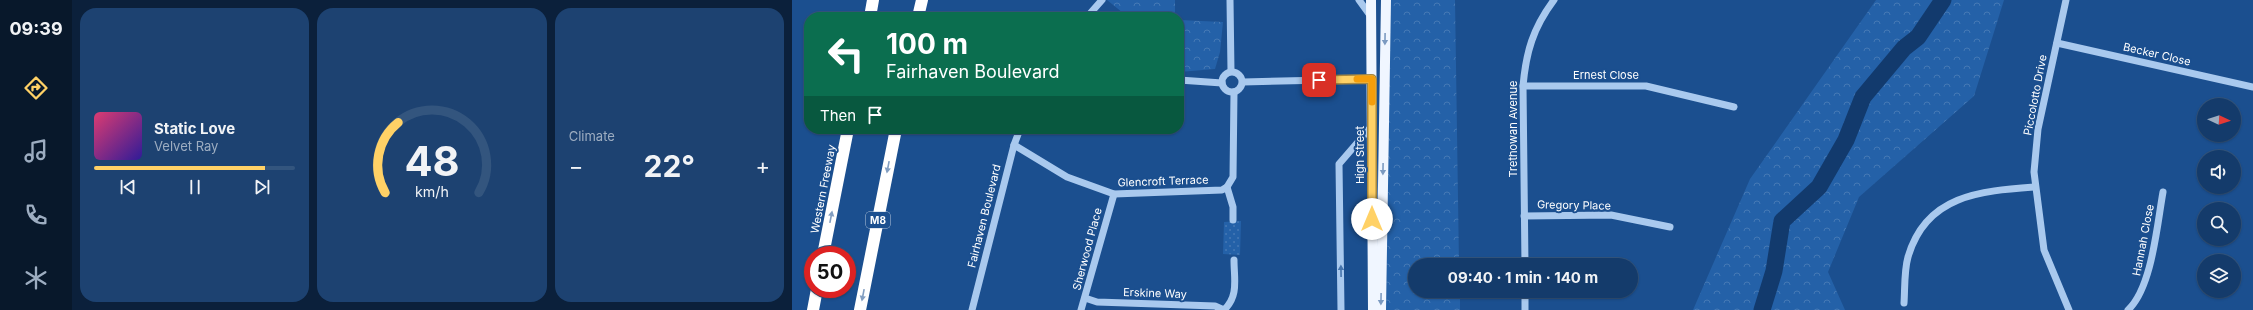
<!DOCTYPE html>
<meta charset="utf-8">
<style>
body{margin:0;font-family:Inter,sans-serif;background:#1d4271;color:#f1f3f6;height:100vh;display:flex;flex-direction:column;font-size:15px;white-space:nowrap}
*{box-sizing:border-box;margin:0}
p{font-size:13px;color:#9dadc1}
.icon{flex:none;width:22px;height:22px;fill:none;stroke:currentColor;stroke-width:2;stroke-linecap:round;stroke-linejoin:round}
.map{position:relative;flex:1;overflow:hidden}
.drawer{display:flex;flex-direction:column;gap:8px;padding:8px;background:#0b203b;width:720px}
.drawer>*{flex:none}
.guide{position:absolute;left:12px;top:12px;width:380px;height:122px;border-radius:16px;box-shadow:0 1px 3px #0004,0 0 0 1px #33557e;background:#0b6e4f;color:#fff;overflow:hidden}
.needle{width:26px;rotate:94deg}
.fabs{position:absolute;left:1405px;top:98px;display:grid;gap:8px}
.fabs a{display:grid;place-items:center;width:44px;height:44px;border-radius:50%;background:#143b6b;box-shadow:0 1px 3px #0004,0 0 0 1px #33557e;font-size:20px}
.speed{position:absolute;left:12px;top:246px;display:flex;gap:8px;font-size:20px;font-weight:700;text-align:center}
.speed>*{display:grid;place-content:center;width:52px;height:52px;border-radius:50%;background:#143b6b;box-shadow:0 1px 3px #0004,0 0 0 1px #33557e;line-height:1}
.speed .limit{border:6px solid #d22;background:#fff;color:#111}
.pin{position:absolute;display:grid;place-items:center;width:34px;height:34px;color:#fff;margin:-17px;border-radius:8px;box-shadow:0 2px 6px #0006}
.me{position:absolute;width:44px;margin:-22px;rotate:0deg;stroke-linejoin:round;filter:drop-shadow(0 0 3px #0008)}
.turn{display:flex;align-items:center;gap:14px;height:84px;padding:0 16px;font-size:18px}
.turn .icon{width:52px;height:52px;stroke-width:2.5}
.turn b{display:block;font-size:28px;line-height:34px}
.then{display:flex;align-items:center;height:38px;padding:0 16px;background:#0003;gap:8px;font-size:15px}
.big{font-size:30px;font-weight:700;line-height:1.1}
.drawer .card{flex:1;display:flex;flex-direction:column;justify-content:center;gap:6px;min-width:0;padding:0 14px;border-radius:16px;background:#1d4271}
.drawer .dial{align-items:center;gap:0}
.dial svg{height:104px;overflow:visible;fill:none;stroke:#33557e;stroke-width:7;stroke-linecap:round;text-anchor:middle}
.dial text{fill:#f1f3f6;stroke:none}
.song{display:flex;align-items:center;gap:12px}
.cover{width:48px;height:48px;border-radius:6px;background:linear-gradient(135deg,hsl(340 70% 55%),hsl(250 70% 35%))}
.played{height:4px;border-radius:2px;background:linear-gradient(90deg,#ffd166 85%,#33557e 85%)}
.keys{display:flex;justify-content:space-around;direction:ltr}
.heat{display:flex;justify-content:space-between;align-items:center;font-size:22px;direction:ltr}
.drawer .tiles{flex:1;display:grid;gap:8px;grid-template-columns:repeat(3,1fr)}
.trip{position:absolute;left:616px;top:258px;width:230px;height:40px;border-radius:20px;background:#143b6b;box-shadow:0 1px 3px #0004,0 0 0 1px #33557e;font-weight:700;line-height:40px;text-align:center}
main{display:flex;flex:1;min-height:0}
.dock{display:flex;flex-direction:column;width:72px;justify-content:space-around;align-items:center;background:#08182b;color:#9dadc1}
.dock .icon{width:28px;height:28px}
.dock .selected{color:#ffd166}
.dock b{font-size:18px;color:#f1f3f6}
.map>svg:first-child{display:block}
</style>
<main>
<nav class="dock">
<b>09:39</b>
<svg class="icon selected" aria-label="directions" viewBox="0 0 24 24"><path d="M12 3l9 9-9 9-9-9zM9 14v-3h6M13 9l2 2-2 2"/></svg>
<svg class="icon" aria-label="music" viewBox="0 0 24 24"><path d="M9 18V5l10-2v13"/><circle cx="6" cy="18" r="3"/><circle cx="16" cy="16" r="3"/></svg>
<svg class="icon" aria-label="phone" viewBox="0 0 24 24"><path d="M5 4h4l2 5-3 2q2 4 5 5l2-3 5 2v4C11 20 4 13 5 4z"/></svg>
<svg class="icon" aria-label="climate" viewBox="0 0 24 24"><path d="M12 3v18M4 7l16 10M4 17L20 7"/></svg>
</nav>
<section class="drawer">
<div class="tiles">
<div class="card">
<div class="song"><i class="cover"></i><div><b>Static Love</b><p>Velvet Ray</p></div></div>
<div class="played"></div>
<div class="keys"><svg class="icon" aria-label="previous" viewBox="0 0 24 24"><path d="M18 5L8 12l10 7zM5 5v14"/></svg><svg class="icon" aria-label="pause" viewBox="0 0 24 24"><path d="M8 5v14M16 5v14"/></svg><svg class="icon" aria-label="next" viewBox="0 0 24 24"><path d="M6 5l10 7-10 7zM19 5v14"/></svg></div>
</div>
<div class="card dial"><svg viewBox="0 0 100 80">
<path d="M14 69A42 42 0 1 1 86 69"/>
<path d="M14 69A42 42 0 0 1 24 15" stroke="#ffd166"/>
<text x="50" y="56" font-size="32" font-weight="700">48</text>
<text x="50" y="72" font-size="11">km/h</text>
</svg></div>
<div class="card"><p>Climate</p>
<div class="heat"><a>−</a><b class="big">22°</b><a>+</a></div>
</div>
</div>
</section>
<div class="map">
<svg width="1461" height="310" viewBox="0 0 1461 310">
<defs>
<pattern id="grass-dots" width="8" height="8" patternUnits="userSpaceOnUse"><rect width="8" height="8" fill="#2461a8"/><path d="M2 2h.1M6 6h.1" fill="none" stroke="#4579b5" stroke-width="1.8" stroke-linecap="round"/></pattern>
<pattern id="park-crowns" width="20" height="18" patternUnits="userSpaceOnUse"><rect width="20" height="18" fill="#2461a8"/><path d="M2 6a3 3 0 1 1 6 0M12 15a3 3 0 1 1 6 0" fill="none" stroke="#4579b5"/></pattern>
</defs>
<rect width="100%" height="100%" fill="#1b4f8f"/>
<polygon fill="url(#grass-dots)" points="449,221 448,255 431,254 432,222"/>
<g fill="url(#park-crowns)">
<polygon points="315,0 383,0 383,17 336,17"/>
<polygon points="597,0 663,0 667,265 623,265 623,291 668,291 668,310 594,310"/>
<polygon points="1084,0 1212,0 1182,96 1067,197 1036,272 1053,310 901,310 958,179"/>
<polygon points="387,20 431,22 428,52 423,69 387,72"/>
</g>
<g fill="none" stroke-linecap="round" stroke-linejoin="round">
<polyline stroke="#123a6d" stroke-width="17" points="970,310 982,271 990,221 1027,187 1054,140 1071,97 1112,48 1126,37 1151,0"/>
<g stroke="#a9c9ee" stroke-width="7">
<polyline points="438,0 439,71"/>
<polyline points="567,0 580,18"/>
<polyline points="1274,0 1246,129 1242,172 1252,250 1277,310"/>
<polyline points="295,17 310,0"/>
<polyline points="1265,43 1461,87"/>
<circle cx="440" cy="82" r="10"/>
<polyline points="387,80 430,83"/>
<polyline points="451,82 580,79"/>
<polyline points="731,86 854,86 942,107"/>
<polyline points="222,145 275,177 322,194 430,190 435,187 441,177 442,92"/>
<polyline points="435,187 441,207 441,220"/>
<polyline points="732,216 819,215 878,227"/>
<path d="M733 265 731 86C734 52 741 28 762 0"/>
<polyline points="733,291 733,310"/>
<polyline points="293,298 305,302 423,306 432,310"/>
<path d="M1112 303C1113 289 1112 271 1116 257 1134 195 1188 191 1243 187"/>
<polyline points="180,310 222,145 228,129"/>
<polyline points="289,310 322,194"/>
<path d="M432 310C447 296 442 279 442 260"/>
<polyline points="549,310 547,164 579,127"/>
<path d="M1336 310C1360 288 1365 225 1371 192"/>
</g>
<g stroke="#f0f6ff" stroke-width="10">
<polyline points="579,0 581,310"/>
<polyline points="589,310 594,0"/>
</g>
<g stroke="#fff" stroke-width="12">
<polyline points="78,17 81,0"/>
<polyline points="126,17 130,0"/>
<polyline points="31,255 56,129"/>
<polyline points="21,310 25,289"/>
<polyline points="68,310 104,129"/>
</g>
</g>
<defs><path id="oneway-solid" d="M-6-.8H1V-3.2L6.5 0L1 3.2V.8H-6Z"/></defs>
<g fill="#7b9ac1">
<use href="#oneway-solid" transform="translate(593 39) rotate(91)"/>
<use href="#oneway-solid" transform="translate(591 169) rotate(91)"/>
<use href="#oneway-solid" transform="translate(589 299) rotate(91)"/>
</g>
<g fill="#829ec1">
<use href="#oneway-solid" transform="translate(96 167) rotate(101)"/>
<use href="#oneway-solid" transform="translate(39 217) rotate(-79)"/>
<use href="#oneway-solid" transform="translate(71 295) rotate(101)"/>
</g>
<use fill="#4674ac" href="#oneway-solid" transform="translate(549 271) rotate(-91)"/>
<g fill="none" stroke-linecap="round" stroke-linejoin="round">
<defs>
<polyline id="route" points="527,80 580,79 580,219"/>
</defs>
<use href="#route" stroke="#a68842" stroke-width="10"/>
<use href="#route" stroke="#ffd166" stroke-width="7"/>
<polyline stroke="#f59e0b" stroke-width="7" points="565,79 580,79 580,102"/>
</g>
<g text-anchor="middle" stroke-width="4" stroke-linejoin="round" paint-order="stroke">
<rect fill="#1b4f8f" stroke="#bbcadd" stroke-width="1" x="74" y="212" width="24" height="16" rx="3"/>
<g font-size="10" font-weight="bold" fill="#fff">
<text x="86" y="224">M8</text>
</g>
<g font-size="11" fill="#fff" stroke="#1b4f8f">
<text transform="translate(1365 54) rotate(13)" y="4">Becker Close</text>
<text x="814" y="79">Ernest Close</text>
<text transform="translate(1243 95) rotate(-79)" y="4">Piccolotto Drive</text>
<text transform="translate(721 129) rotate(-90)" y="4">Trethowan Avenue</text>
<text transform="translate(568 155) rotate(-90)" y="4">High Street</text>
<text transform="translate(371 181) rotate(-2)" y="4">Glencroft Terrace</text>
<text transform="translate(31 189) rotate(-79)" y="4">Western Freeway</text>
<text transform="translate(782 205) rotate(1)" y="4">Gregory Place</text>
<text transform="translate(192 216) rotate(-76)" y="4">Fairhaven Boulevard</text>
<text transform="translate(1351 240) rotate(-79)" y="4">Hannah Close</text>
<text transform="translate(295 249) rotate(-75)" y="4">Sherwood Place</text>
<text transform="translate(363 293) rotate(2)" y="4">Erskine Way</text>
</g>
</g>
</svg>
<div class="fabs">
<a><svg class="needle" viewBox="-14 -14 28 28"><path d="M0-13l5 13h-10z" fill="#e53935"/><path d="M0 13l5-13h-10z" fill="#9dadc1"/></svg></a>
<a><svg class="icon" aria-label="sound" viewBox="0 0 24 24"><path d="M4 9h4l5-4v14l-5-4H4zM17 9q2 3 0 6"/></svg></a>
<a><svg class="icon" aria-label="search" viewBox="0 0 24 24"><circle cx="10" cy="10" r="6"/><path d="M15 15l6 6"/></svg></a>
<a><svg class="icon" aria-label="layers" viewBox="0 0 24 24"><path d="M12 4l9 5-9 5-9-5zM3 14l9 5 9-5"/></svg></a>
</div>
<div class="speed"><div class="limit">50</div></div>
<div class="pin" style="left:527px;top:80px;background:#d93025"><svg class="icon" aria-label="arrive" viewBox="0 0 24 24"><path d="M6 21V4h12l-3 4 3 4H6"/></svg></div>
<svg class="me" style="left:580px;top:219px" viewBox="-20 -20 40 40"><circle r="19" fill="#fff"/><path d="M0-13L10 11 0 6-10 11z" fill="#ffd166"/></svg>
<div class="trip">09:40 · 1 min · 140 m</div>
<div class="guide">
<div class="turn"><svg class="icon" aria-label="left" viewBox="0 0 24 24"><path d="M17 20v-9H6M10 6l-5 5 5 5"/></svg><div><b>100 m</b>Fairhaven Boulevard</div></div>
<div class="then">Then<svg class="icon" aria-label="arrive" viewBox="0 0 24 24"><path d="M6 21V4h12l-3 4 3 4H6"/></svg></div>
</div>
</div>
</main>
